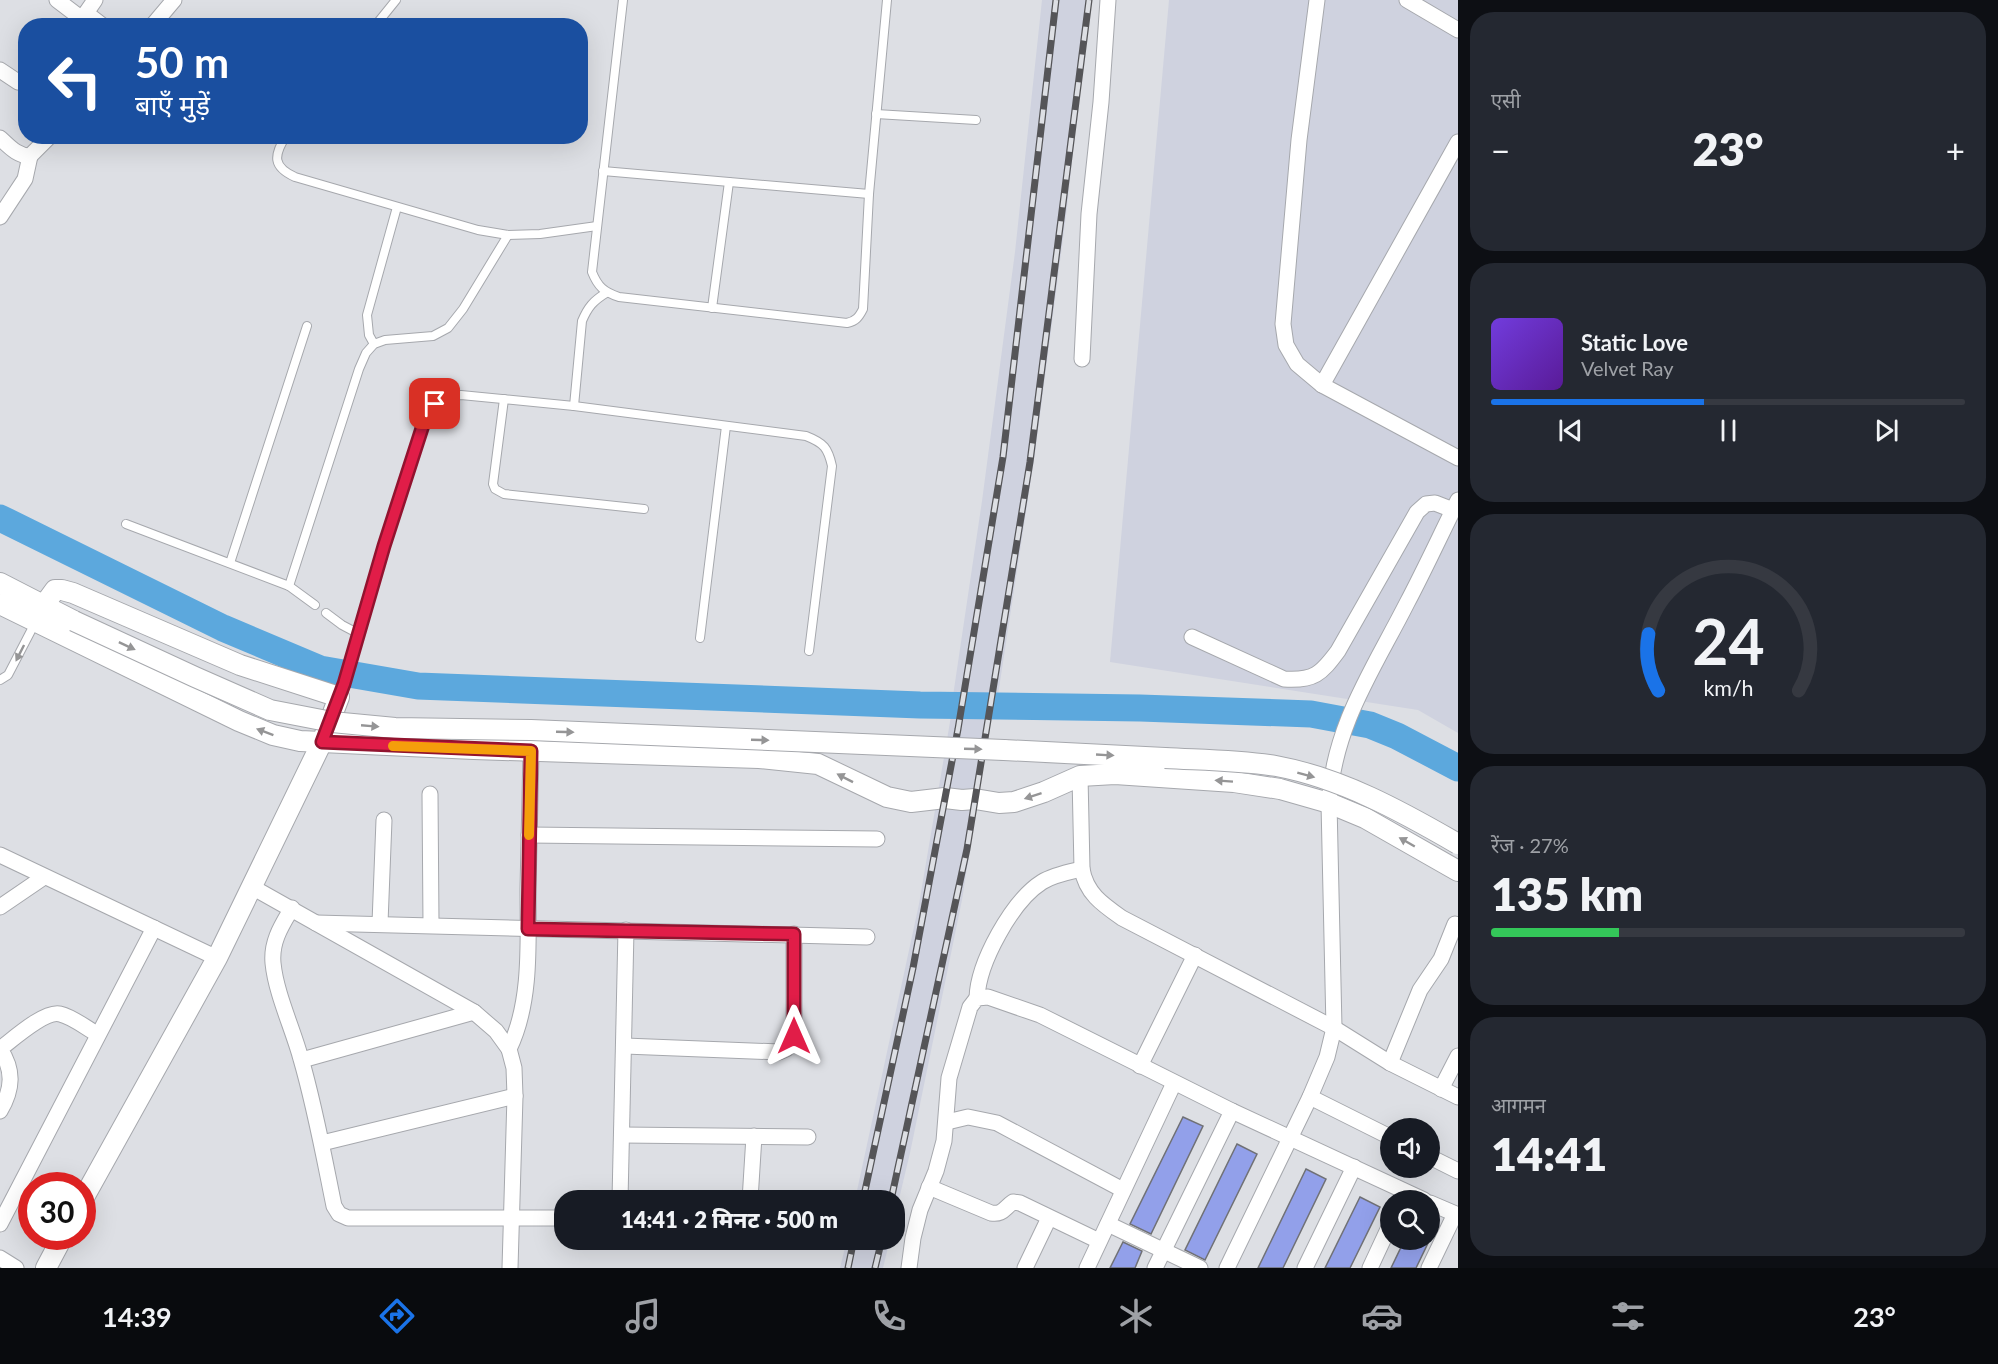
<!DOCTYPE html>
<html lang="hi">
<meta charset="utf-8">
<style>
body{margin:0;font-family:Lato,"Noto Sans Devanagari",sans-serif;background:#242831;color:#f1f3f6;height:100vh;display:flex;flex-direction:column;font-size:22px;white-space:nowrap}
*{box-sizing:border-box;margin:0}
p{font-size:20px;color:#9ea1a6}
.icon{flex:none;width:33px;height:33px;fill:none;stroke:currentColor;stroke-width:2;stroke-linecap:round;stroke-linejoin:round}
.map{position:relative;flex:1;overflow:hidden}
.drawer{display:flex;flex-direction:column;gap:12px;padding:12px;background:#0d0f14;width:540px}
.drawer>*{flex:none}
.banner{position:absolute;left:18px;top:18px;width:570px;height:126px;border-radius:24px;box-shadow:0 6px 24px #0002;background:#1a4fa0;color:#fff;overflow:hidden}
.fabs{position:absolute;left:1380px;top:1118px;display:grid;gap:12px}
.fabs a{display:grid;place-items:center;width:60px;height:60px;border-radius:50%;background:#171b24;box-shadow:0 6px 24px #0002;font-size:30px}
.speed{position:absolute;left:18px;top:1172px;display:flex;gap:12px;font-size:30px;font-weight:700;text-align:center}
.speed>*{display:grid;place-content:center;width:78px;height:78px;border-radius:50%;background:#171b24;box-shadow:0 6px 24px #0002;line-height:1}
.speed .limit{border:9px solid #d22;background:#fff;color:#111}
.pin{position:absolute;display:grid;place-items:center;width:51px;height:51px;color:#fff;margin:-26px;border-radius:12px;box-shadow:0 3px 9px #0006}
.me{position:absolute;width:66px;margin:-33px;rotate:0deg;stroke-linejoin:round;filter:drop-shadow(0 0 4px #0008)}
.turn{display:flex;align-items:center;gap:21px;height:126px;padding:0 18px;font-size:27px}
.turn .icon{width:78px;height:78px;stroke-width:2.5}
.turn b{display:block;font-size:42px;line-height:51px}
.big{font-size:45px;font-weight:800;line-height:1.1}
.drawer .widget{flex:1;display:flex;flex-direction:column;justify-content:center;gap:9px;min-width:0;padding:0 21px;border-radius:24px;background:#242831}
.drawer .dial{align-items:center;gap:0}
.dial svg{height:156px;overflow:visible;fill:none;stroke:#363941;stroke-width:7;stroke-linecap:round;text-anchor:middle}
.dial text{fill:#f1f3f6;stroke:none}
.song{display:flex;align-items:center;gap:18px}
.cover{width:72px;height:72px;border-radius:9px;background:linear-gradient(135deg,hsl(260 70% 55%),hsl(270 70% 35%))}
.played{height:6px;border-radius:3px;background:linear-gradient(90deg,#1a73e8 45%,#363941 45%)}
.keys{display:flex;justify-content:space-around;direction:ltr}
.heat{display:flex;justify-content:space-between;align-items:center;font-size:33px;direction:ltr}
.charge{height:9px;border-radius:4px;background:linear-gradient(90deg,#34c759 27%,#363941 0)}
.trip{position:absolute;left:554px;top:1190px;width:351px;height:60px;border-radius:24px;background:#171b24;box-shadow:0 6px 24px #0002;font-weight:800;line-height:60px;text-align:center}
.tabs{display:flex;height:96px;justify-content:space-around;align-items:center;background:#090b0e;color:#9ea1a6}
.tabs .icon{width:42px;height:42px}
.tabs .selected{color:#1a73e8}
.tabs b{font-size:27px;color:#f1f3f6}
main{display:flex;flex:1;min-height:0}
.map>svg:first-child{display:block}
</style>
<main>
<div class="map">
<svg width="1458" height="1268" viewBox="0 0 1458 1268">
<rect width="100%" height="100%" fill="#dddfe4"/>
<g fill="#cfd2df">
<polygon points="1042,0 1089,0 1067,208 1035,453 998,695 953,696 982,501 1015,252"/>
<polygon points="1169,0 1458,0 1458,733 1418,710 1110,662"/>
<polygon points="951,716 990,719 962,900 910,1153 894,1220 894,1200 855,1200 919,904"/>
<polygon points="847,1239 890,1239 883,1268 840,1268"/>
</g>
<g fill="none" stroke-linecap="round" stroke-linejoin="round">
<polyline stroke="#5ca8dd" stroke-width="27" points="0,518 223,628 320,669 418,686 920,705 1140,708 1311,714 1370,725 1397,736 1458,768"/>
</g>
<g fill="#92a0ea" stroke="#707176" stroke-width="1.5">
<polygon points="1183,1117 1203,1126 1151,1234 1130,1224"/>
<polygon points="1237,1144 1257,1154 1205,1260 1185,1250"/>
<polygon points="1306,1169 1326,1179 1283,1268 1258,1268"/>
<polygon points="1360,1197 1380,1207 1350,1268 1325,1268"/>
<polygon points="1405,1239 1430,1239 1416,1268 1391,1268"/>
<polygon points="1123,1242 1142,1251 1135,1268 1110,1268"/>
</g>
<g fill="none" stroke-linecap="round" stroke-linejoin="round">
<defs>
<g id="service">
<path d="M623 0 592 272C598 287 604 292 619 297L847 323C856 321 859 317 863 309L869 194 887 0"/>
<polyline points="375,26 396,0"/>
<polyline points="876,114 976,120"/>
<path d="M286 136C273 156 273 167 295 177L478 230 508 235 540 234 597 226"/>
<polyline points="603,171 869,194"/>
<polyline points="712,308 729,182"/>
<polyline points="374,344 369,335 367,315 397,207"/>
<polyline points="504,399 493,484 495,489 504,494 644,509"/>
<path d="M574 406 582 321C588 307 593 301 606 293"/>
<polyline points="126,524 289,586 315,605"/>
<polyline points="230,563 307,326"/>
<polyline points="289,586 359,369 366,353 374,344 385,340 433,336 448,328 463,309 508,235"/>
<polyline points="326,613 342,625 359,634"/>
<polyline points="700,638 726,426"/>
<polyline points="0,680 8,675 35,623"/>
<path d="M340 696 384 546 425 419C436 402 441 397 461 395L574 406 806 436C824 443 828 448 832 466L809 651"/>
</g>
<g id="minor">
<polyline points="57,0 82,19"/>
<polyline points="1317,0 1299,140 1283,324 1286,345 1297,364 1322,385 1458,458"/>
<polyline points="1407,0 1458,30"/>
<polyline points="86,13 103,26"/>
<polyline points="77,26 95,0"/>
<polyline points="152,26 174,0"/>
<polyline points="0,70 18,82 26,83"/>
<path d="M0 138C9 146 17 156 30 156L50 136"/>
<polyline points="0,217 25,179 30,156"/>
<polyline points="1082,359 1089,214 1101,102 1108,0"/>
<polyline points="1322,385 1458,142"/>
<path d="M1192 637 1284 679C1314 681 1321 674 1338 651L1417 512 1426 504 1435 503 1453 510"/>
<path d="M1080 776 1082 869C1086 893 1102 904 1122 918L1334 1028 1390 1063 1458 1097"/>
<polyline points="430,794 431,924"/>
<polyline points="529,835 877,839"/>
<polyline points="0,855 217,958"/>
<polyline points="252,887 474,1012 496,1031 509,1049"/>
<polyline points="0,907 44,877"/>
<path d="M292 908C282 925 271 941 273 963 276 994 293 1029 301 1059 315 1107 324 1157 334 1206L339 1214 348 1218H564"/>
<polyline points="316,923 867,937"/>
<polyline points="380,923 384,820"/>
<path d="M977 998C978 963 1012 901 1042 882 1053 875 1069 872 1082 869"/>
<polyline points="625,1046 779,1052 786,1049 794,1036 794,934"/>
<polyline points="302,1060 474,1012"/>
<polyline points="1390,1063 1420,990 1441,959 1455,924"/>
<polyline points="1140,1066 1195,955"/>
<polyline points="1441,1089 1458,1056"/>
<polyline points="1310,1097 1390,1137"/>
<path d="M0 1111C13 1089 14 1070 0 1049 12 1040 45 1010 60 1014 73 1017 86 1028 97 1034"/>
<polyline points="947,1122 968,1117 997,1123 1123,1190"/>
<polyline points="622,1135 808,1137"/>
<polyline points="322,1143 515,1096"/>
<polyline points="1430,1157 1458,1171"/>
<path d="M929 1187 991 1213C1003 1215 1004 1208 1013 1202L1020 1203 1099 1241"/>
<polyline points="620,1200 626,930"/>
<polyline points="750,1200 754,1136"/>
<polyline points="1430,1203 1458,1215"/>
<polyline points="0,1224 154,928"/>
<polyline points="1108,1224 1200,1268"/>
<polyline points="0,1258 16,1268"/>
<path d="M510 1268 515 1096 514 1068 509 1049C532 1002 528 941 528 889 529 843 530 797 531 751"/>
<polyline points="909,1268 913,1238 920,1210 936,1171 944,1141 949,1078 970,1007 977,998 988,997 1040,1015 1232,1111 1424,1200"/>
<polyline points="1025,1268 1049,1218"/>
<polyline points="1087,1268 1174,1083"/>
<polyline points="1155,1268 1232,1111"/>
<path d="M1227 1268 1310 1097 1327 1057 1334 1028 1329 803C1334 725 1373 670 1407 603 1425 569 1441 534 1458 500"/>
<polyline points="1305,1268 1354,1167"/>
<polyline points="1370,1268 1390,1225"/>
<polyline points="1429,1268 1455,1214"/>
</g>
<g id="tertiary">
<polyline points="0,583 74,621"/>
<polyline points="0,604 239,721 273,735 300,741 474,749 759,758 818,764 887,797 911,802 945,798 962,800 975,799 999,803 1014,802 1044,792 1080,776 1115,774 1234,782 1280,789 1329,803 1365,818 1458,871"/>
<polyline points="36,622 44,605 55,590 62,590 73,593 240,665 339,697 322,742 217,958 82,1201"/>
<polyline points="1004,750 1165,758"/>
<polyline points="46,1268 63,1236"/>
</g>
</defs>
<use href="#service" stroke="#a6a8ad" stroke-width="10"/>
<use href="#minor" stroke="#a6a8ad" stroke-width="17"/>
<use href="#tertiary" stroke="#a6a8ad" stroke-width="22"/>
<use href="#service" stroke="#fff" stroke-width="8"/>
<use href="#minor" stroke="#fff" stroke-width="15"/>
<use href="#tertiary" stroke="#fff" stroke-width="20"/>
<defs>
<g id="rail">
<polyline points="863,1200 913,968 958,729 1003,457 1056,0"/>
<polyline points="891,1200 967,849 1030,462 1089,0"/>
<polyline points="848,1268 854,1239"/>
<polyline points="875,1268 882,1239"/>
</g>
</defs>
<use href="#rail" stroke="#555558" stroke-width="7"/>
<use href="#rail" stroke="#dddfe4" stroke-width="4.5" stroke-dasharray="14" stroke-linecap="butt"/>
<defs>
<g id="tertiary-bridge">
<polyline points="74,621 195,677 270,710 332,722 395,728 531,730 1004,750"/>
<path d="M1165 758C1202 760 1239 760 1276 766 1341 778 1401 811 1458 844"/>
</g>
</defs>
<use href="#tertiary-bridge" stroke="#a6a8ad" stroke-width="22" stroke-linecap="butt"/>
<use href="#tertiary-bridge" stroke="#fff" stroke-width="20"/>
</g>
<defs><path id="oneway-solid" d="M-6-.8H1V-3.2L6.5 0L1 3.2V.8H-6Z" transform="scale(1.5)"/></defs>
<g fill="#959596">
<use href="#oneway-solid" transform="translate(127 646) rotate(25)"/>
<use href="#oneway-solid" transform="translate(20 653) rotate(117)"/>
<use href="#oneway-solid" transform="translate(370 726) rotate(5)"/>
<use href="#oneway-solid" transform="translate(265 732) rotate(-159)"/>
<use href="#oneway-solid" transform="translate(565 732) rotate(2)"/>
<use href="#oneway-solid" transform="translate(760 740) rotate(2)"/>
<use href="#oneway-solid" transform="translate(973 749) rotate(2)"/>
<use href="#oneway-solid" transform="translate(1105 755) rotate(3)"/>
<use href="#oneway-solid" transform="translate(1306 775) rotate(15)"/>
<use href="#oneway-solid" transform="translate(845 778) rotate(-153)"/>
<use href="#oneway-solid" transform="translate(1224 781) rotate(-176)"/>
<use href="#oneway-solid" transform="translate(1033 796) rotate(162)"/>
<use href="#oneway-solid" transform="translate(1407 842) rotate(-150)"/>
</g>
<g fill="none" stroke-linecap="round" stroke-linejoin="round">
<defs>
<polyline id="route" points="435,404 425,419 384,546 344,684 322,742 531,751 528,929 794,934 794,1036"/>
</defs>
<use href="#route" stroke="#92132f" stroke-width="15"/>
<use href="#route" stroke="#e11d48" stroke-width="10"/>
<polyline stroke="#f59e0b" stroke-width="10" points="393,746 531,751 529,835"/>
</g>
</svg>
<div class="fabs">
<a><svg class="icon" aria-label="sound" viewBox="0 0 24 24"><path d="M4 9h4l5-4v14l-5-4H4zM17 9q2 3 0 6"/></svg></a>
<a><svg class="icon" aria-label="search" viewBox="0 0 24 24"><circle cx="10" cy="10" r="6"/><path d="M15 15l6 6"/></svg></a>
</div>
<div class="speed"><div class="limit">30</div></div>
<div class="pin" style="left:435px;top:404px;background:#d93025"><svg class="icon" aria-label="arrive" viewBox="0 0 24 24"><path d="M6 21V4h12l-3 4 3 4H6"/></svg></div>
<svg class="me" style="left:794px;top:1036px" viewBox="-20 -20 40 40"><path d="M0-17L14 15 0 8-14 15z" fill="#e11d48" stroke="#fff" stroke-width="4"/></svg>
<div class="trip">14:41 · 2 मिनट · 500 m</div>
<div class="banner">
<div class="turn"><svg class="icon" aria-label="left" viewBox="0 0 24 24"><path d="M17 20v-9H6M10 6l-5 5 5 5"/></svg><div><b>50 m</b>बाएँ मुड़ें</div></div>
</div>
</div>
<section class="drawer">
<div class="widget"><p>एसी</p>
<div class="heat"><a>−</a><b class="big">23°</b><a>+</a></div>
</div>
<div class="widget">
<div class="song"><i class="cover"></i><div><b>Static Love</b><p>Velvet Ray</p></div></div>
<div class="played"></div>
<div class="keys"><svg class="icon" aria-label="previous" viewBox="0 0 24 24"><path d="M18 5L8 12l10 7zM5 5v14"/></svg><svg class="icon" aria-label="pause" viewBox="0 0 24 24"><path d="M8 5v14M16 5v14"/></svg><svg class="icon" aria-label="next" viewBox="0 0 24 24"><path d="M6 5l10 7-10 7zM19 5v14"/></svg></div>
</div>
<div class="widget dial"><svg viewBox="0 0 100 80">
<path d="M14 69A42 42 0 1 1 86 69"/>
<path d="M14 69A42 42 0 0 1 9 40" stroke="#1a73e8"/>
<text x="50" y="56" font-size="32" font-weight="700">24</text>
<text x="50" y="72" font-size="11">km/h</text>
</svg></div>
<div class="widget"><p>रेंज · 27%</p><b class="big">135 km</b><div class="charge"></div></div>
<div class="widget"><p>आगमन</p><b class="big">14:41</b></div>
</section>
</main>
<nav class="tabs">
<b>14:39</b>
<svg class="icon selected" aria-label="directions" viewBox="0 0 24 24"><path d="M12 3l9 9-9 9-9-9zM9 14v-3h6M13 9l2 2-2 2"/></svg>
<svg class="icon" aria-label="music" viewBox="0 0 24 24"><path d="M9 18V5l10-2v13"/><circle cx="6" cy="18" r="3"/><circle cx="16" cy="16" r="3"/></svg>
<svg class="icon" aria-label="phone" viewBox="0 0 24 24"><path d="M5 4h4l2 5-3 2q2 4 5 5l2-3 5 2v4C11 20 4 13 5 4z"/></svg>
<svg class="icon" aria-label="climate" viewBox="0 0 24 24"><path d="M12 3v18M4 7l16 10M4 17L20 7"/></svg>
<svg class="icon" aria-label="car" viewBox="0 0 24 24"><path d="M5 17H2v-5l4-1 3-4h7l3 4 3 1v5h-3M9 17h6M6 11h13"/><circle cx="7" cy="17" r="2"/><circle cx="17" cy="17" r="2"/></svg>
<svg class="icon" aria-label="filters" viewBox="0 0 24 24"><path d="M4 7h16M4 17h16"/><circle cx="9" cy="7" r="2"/><circle cx="15" cy="17" r="2"/></svg>
<b>23°</b>
</nav>
